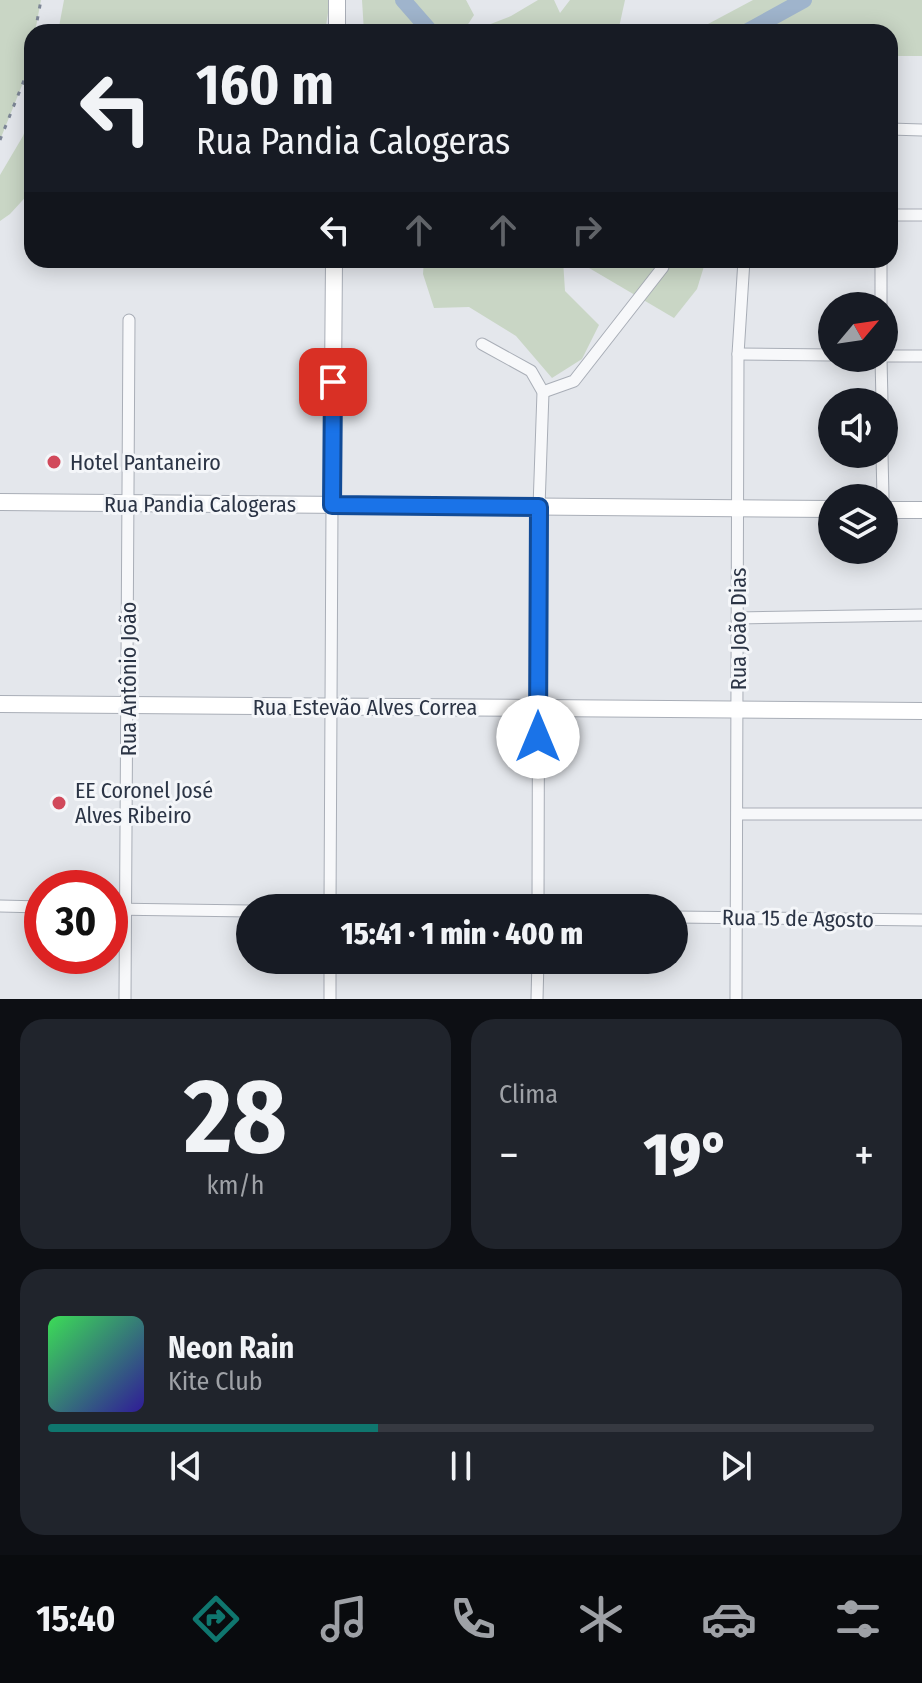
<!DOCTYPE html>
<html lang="pt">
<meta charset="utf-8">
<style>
body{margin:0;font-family:"Fira Sans Condensed",sans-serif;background:#20242c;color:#f1f3f6;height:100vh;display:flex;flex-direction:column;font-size:30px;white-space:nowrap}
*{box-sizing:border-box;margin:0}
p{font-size:26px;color:#9ea1a6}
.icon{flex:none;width:44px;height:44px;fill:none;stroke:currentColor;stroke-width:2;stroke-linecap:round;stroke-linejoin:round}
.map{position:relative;height:999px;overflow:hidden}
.panel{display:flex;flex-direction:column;gap:20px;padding:20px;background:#0d0f14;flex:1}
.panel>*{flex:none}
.guide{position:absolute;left:24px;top:24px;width:874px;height:244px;border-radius:24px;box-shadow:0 4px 20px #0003;background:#171b24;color:#f1f3f6;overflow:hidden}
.needle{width:52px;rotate:61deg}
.tools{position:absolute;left:818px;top:292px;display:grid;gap:16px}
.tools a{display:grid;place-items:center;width:80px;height:80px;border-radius:50%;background:#171b24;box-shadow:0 4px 20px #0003;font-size:40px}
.speed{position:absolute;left:24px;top:870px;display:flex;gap:16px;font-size:40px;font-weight:700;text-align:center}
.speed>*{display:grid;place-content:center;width:104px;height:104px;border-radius:50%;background:#171b24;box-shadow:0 4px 20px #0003;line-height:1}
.speed .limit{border:12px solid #d22;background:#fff;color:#111}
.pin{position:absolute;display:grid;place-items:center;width:68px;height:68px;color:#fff;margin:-34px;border-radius:16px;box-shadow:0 4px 12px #0006}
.me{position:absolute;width:88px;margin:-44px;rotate:0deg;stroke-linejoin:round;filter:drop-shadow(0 0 6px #0008)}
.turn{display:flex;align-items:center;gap:28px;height:168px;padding:0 40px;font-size:36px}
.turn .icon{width:104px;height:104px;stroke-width:2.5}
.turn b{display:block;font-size:56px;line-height:68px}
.lanes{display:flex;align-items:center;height:76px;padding:0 40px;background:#0003;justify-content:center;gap:40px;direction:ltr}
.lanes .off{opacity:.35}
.big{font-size:60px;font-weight:800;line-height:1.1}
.panel .tile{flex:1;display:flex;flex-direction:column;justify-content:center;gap:12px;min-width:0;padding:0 28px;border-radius:24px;background:#20242c}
.panel .dial{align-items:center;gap:0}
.dial b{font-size:104px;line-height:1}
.song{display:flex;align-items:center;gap:24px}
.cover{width:96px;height:96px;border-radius:12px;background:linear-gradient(135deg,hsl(130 70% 55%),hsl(250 70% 35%))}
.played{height:8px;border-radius:4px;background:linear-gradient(90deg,#0f766e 40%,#363941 40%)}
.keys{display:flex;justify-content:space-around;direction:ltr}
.heat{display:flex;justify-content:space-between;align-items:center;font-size:44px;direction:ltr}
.panel .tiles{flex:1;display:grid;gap:20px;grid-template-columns:1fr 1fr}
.tile:last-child{grid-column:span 2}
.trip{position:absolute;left:236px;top:894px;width:452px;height:80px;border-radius:40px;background:#171b24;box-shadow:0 4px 20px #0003;font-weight:800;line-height:80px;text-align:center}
.tabs{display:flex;height:128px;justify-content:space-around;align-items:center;background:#090b0e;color:#9ea1a6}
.tabs .icon{width:56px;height:56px}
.tabs .on{color:#0f766e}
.tabs b{font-size:36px;color:#f1f3f6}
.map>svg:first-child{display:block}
</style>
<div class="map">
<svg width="922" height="999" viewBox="0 0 922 999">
<rect width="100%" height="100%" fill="#e4e7ec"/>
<g fill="#c9d6c5">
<polygon points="0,0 41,0 35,32 32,32 27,73 0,140"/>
<polygon points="64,0 330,0 325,32 58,32"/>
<polygon points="362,0 466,0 474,15 463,32 364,32"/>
<polygon points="538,0 554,0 560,13 570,0 625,0 618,32 470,32 511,16"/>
<polygon points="753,0 922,0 922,56 890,56 890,32 693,32"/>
<polygon points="32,112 32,190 10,214 0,221 0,175 23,136"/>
<polygon points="424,260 563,260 565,291 599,325 582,359 552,378 516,336 469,307 434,308 423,274"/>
<polygon points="582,260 701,260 705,263 697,289 674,318 584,265"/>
</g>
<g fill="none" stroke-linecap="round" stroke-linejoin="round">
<g stroke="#9fb4cc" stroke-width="16">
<polyline points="403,0 431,32"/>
<polyline points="746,32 804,0"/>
</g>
<defs>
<g id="street">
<polyline points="890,129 922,130"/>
<polyline points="890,215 922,215"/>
<polyline points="881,306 881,260"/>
<polyline points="482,344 531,371 543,392 539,507 538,908"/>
<polyline points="738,354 832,355"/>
<polyline points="884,356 922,356"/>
<polyline points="881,358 882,402"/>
<polyline points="543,392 574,381 663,267"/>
<polyline points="882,454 883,498"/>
<polyline points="738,618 922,615"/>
<polyline points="738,814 922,814"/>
<polyline points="0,906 42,907"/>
<polyline points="330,908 332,505"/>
<polyline points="110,909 250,911"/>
<polyline points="674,917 922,920"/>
<polyline points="125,999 129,320"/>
<polyline points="330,999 330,960"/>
<polyline points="537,999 538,960"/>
<polyline points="736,999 738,354 744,260"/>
</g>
<g id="secondary">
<polyline points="337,32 337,0"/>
<polyline points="0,502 832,509"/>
<polyline points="332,505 334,260"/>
<polyline points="884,510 922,510"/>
<polyline points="0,704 922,711"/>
</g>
</defs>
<use href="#street" stroke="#a9aeb7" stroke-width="13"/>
<use href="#secondary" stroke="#a9aeb7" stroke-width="18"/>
<use href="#street" stroke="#f7f8fa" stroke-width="11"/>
<use href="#secondary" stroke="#fff" stroke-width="16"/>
<g stroke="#7d8696" stroke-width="3" stroke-dasharray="4 8" stroke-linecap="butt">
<polyline points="35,32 41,0"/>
<polyline points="0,140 27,73 32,49"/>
</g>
</g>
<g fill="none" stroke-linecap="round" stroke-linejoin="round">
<defs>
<polyline id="route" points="333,382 332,505 539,507 538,737"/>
</defs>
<use href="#route" stroke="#114b97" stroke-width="20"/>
<use href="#route" stroke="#1a73e8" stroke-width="14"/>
</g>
<g fill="#d1495b" stroke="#f4f6f9" stroke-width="3">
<circle cx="54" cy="462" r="8"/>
<circle cx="59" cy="803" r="8"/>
</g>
<g text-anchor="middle" stroke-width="6" stroke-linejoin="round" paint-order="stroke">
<g font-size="22" fill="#2b3445" stroke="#f4f6f9" text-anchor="start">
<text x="70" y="470">Hotel Pantaneiro</text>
<text x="75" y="798">EE Coronel José<tspan x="75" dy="25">Alves Ribeiro</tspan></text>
</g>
<g font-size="22" fill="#2b3445" stroke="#f4f6f9">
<text x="200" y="512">Rua Pandia Calogeras</text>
<text transform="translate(738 629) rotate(-90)" y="8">Rua João Dias</text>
<text transform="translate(128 679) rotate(-90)" y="8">Rua Antônio João</text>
<text x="365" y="715">Rua Estevão Alves Correa</text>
<text transform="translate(798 918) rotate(1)" y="8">Rua 15 de Agosto</text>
</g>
</g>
</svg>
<div class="tools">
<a><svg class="needle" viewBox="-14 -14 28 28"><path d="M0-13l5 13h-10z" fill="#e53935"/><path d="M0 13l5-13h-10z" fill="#9ea1a6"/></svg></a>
<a><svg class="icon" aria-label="sound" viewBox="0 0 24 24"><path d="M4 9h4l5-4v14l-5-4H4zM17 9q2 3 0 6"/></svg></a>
<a><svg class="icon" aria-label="layers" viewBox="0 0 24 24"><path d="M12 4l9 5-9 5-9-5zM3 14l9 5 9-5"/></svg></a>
</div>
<div class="speed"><div class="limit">30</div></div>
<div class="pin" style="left:333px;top:382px;background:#d93025"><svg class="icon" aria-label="arrive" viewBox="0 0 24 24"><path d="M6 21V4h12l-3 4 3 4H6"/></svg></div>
<svg class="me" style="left:538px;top:737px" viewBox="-20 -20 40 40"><circle r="19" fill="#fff"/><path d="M0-13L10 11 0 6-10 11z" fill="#1a73e8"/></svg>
<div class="trip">15:41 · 1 min · 400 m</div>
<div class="guide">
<div class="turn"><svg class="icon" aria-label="left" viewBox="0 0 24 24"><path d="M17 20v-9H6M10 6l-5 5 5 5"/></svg><div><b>160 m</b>Rua Pandia Calogeras</div></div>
<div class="lanes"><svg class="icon" aria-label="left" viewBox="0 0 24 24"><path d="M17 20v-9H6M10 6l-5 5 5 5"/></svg><svg class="icon off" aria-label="ahead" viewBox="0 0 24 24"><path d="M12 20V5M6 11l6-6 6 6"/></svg><svg class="icon off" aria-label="ahead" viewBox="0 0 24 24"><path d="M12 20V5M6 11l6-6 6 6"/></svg><svg class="icon off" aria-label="right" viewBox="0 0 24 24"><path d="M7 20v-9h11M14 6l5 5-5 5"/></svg></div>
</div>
</div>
<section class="panel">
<div class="tiles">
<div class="tile dial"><b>28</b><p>km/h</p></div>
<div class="tile"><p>Clima</p>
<div class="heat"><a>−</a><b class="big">19°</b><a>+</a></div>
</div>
<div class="tile">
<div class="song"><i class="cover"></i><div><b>Neon Rain</b><p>Kite Club</p></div></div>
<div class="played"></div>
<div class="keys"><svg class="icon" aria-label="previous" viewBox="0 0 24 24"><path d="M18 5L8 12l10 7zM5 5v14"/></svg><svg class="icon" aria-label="pause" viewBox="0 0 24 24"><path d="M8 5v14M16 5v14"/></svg><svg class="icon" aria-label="next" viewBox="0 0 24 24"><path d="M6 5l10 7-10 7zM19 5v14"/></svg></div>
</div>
</div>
</section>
<nav class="tabs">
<b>15:40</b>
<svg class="icon on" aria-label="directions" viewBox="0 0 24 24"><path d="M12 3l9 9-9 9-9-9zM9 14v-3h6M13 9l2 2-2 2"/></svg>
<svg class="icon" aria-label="music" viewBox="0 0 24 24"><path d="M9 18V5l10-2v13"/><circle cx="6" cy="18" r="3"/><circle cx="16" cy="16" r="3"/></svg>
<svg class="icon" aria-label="phone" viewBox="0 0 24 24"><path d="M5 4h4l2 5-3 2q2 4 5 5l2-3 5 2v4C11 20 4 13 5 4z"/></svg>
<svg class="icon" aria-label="climate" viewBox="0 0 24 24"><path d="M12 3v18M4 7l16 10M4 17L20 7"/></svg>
<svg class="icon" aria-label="car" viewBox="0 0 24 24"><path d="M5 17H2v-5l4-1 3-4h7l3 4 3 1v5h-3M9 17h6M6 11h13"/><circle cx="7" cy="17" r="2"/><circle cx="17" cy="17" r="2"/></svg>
<svg class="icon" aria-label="filters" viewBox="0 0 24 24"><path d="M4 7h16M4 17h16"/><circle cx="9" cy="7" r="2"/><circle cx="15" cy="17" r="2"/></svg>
</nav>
